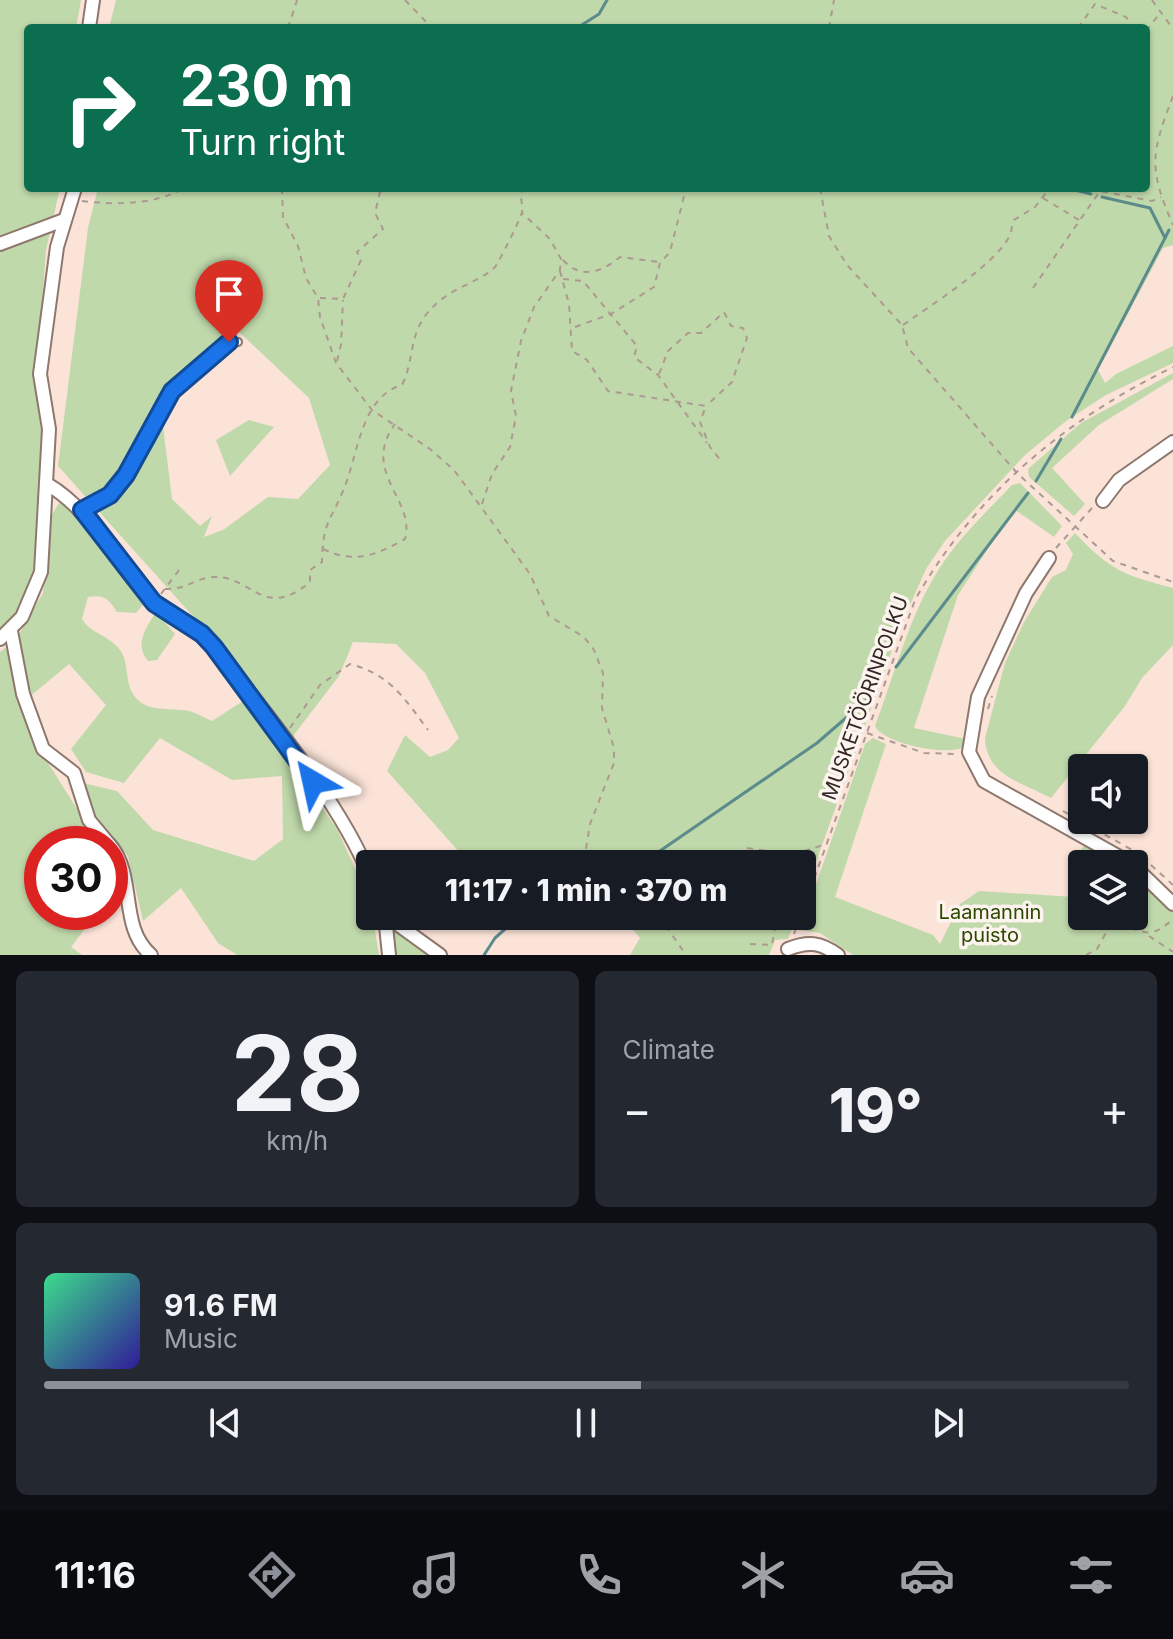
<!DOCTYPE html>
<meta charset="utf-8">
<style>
body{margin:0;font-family:Inter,sans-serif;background:#242831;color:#f1f3f6;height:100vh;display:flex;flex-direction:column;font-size:30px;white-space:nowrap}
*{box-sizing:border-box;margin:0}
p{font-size:26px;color:#9ea1a6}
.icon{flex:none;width:44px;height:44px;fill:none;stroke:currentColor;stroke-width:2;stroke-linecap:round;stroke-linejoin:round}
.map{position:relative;height:955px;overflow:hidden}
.details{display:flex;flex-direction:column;gap:16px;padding:16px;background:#0d0f14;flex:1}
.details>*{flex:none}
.guide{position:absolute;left:24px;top:24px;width:1126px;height:168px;border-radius:8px;box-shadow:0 2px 6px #0004;background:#0b6e4f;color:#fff;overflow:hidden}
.buttons{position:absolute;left:1068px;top:754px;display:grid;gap:16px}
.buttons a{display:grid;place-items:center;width:80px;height:80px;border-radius:8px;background:#171b24;box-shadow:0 2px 6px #0004;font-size:40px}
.speed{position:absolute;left:24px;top:826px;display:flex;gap:16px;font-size:40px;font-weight:700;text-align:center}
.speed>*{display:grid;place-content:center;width:104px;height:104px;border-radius:50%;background:#171b24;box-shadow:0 2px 6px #0004;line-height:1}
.speed .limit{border:12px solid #d22;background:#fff;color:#111}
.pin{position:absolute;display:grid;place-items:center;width:68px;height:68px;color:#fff;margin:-82px -34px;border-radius:50% 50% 50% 0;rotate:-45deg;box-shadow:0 0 8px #0007}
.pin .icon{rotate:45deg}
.me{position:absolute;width:88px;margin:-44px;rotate:324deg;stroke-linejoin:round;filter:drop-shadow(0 0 6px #0008)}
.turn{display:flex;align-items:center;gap:28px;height:168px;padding:0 24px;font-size:36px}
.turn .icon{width:104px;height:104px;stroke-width:2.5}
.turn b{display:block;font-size:56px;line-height:68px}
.big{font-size:60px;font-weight:800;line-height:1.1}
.details .card{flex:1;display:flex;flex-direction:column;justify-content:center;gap:12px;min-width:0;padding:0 28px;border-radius:12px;background:#242831}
.details .dial{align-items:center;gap:0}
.dial b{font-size:104px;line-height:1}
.song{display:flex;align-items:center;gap:24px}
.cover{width:96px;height:96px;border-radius:12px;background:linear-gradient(135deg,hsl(150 70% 55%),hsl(250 70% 35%))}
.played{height:8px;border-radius:4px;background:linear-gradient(90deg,#8c9099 55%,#363941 55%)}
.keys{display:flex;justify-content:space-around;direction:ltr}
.heat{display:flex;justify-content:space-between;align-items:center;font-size:44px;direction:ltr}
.details .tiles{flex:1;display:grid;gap:16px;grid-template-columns:1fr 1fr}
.card:last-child{grid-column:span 2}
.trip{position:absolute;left:356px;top:850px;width:460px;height:80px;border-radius:8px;background:#171b24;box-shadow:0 2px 6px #0004;font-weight:800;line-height:80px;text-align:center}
.tab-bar{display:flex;height:128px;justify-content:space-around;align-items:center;background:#090b0e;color:#9ea1a6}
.tab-bar .icon{width:56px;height:56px}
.tab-bar .current{color:#8c9099}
.tab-bar b{font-size:36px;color:#f1f3f6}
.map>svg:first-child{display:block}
</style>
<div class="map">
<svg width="1173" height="955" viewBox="0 0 1173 955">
<rect width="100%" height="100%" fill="#fbe3d8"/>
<g fill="#c0d9ab" fill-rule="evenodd">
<polygon points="0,0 81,0 76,28 28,28 28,188 60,188 46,250 37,377 45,431 35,582 26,604 0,633"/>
<path d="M116 0H1173V245L1163 248 1098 370 1105 383 1116 374 1173 346V363L1106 395 1066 421 1025 455 945 541 926 569 901 625 802 901V864H470L387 771 405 735 430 757 448 750 459 738 425 673 396 644 353 642 339 676 290 740 218 644 58 466 88 228 98 188H1146V28H109ZM237 330 309 398 330 465 298 499 268 497 223 530 204 537 212 516 200 526 172 499 160 402Z"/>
<polygon points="1173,373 1173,379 1099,425 1052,468 1085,504 1074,516 1029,477 1028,469 1081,423"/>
<polygon points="249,420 274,427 230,476 216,440"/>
<path d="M1020 483 1062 526 1054 537 1014 509 958 595 914 728 966 739 965 746C950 758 882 743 875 726 896 671 911 608 945 560 964 533 989 509 1012 485Z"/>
<path d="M61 500 146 601 136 613 117 612C109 599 104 594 88 597L82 619C91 634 109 635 120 650 129 662 125 679 132 692 143 714 169 707 189 711 197 713 205 718 212 721L246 699 337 829 370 901 379 955H237L218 943 181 888 143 921 128 856 97 820 83 783 117 791 153 830 254 861 283 839 282 776 232 780 160 738 124 783 86 772 71 749 106 705 69 664 28 698 20 666V633L43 593 50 518Z"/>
<path d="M1075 533C1111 571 1124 575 1173 588V645L1142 678 1125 706 1051 798C1022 783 986 775 985 738L1005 663 1024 622 1052 577 1066 570 1073 554 1066 543Z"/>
<path d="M156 612 175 634 157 660 148 661C134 644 146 628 156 612Z"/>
<polygon points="6,647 28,731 99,844 42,844 42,912 98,912 71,947 82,955 0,955 0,652"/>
<polygon points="873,738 886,744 835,897 933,935 940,944 960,904 979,891 1074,897 1076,887 1082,888 1082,916 1134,916 1134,873 1173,912 1173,955 853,955 820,933 800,930 865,744"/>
<polygon points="1085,843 1117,861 1077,859"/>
<polygon points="622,916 797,916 788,939 775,940 769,955 630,955 640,938"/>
<polygon points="393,927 433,955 392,955"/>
</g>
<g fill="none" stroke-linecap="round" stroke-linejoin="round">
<g stroke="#5c8b8c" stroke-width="3">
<polyline points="577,28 599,14 607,0"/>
<polyline points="1071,189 1091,194"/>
<polyline points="1165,238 1169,230"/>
<polyline points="1072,417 1165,238 1150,208 1102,197"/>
<polyline points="1036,481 1061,439"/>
<polyline points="896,667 1028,493"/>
<polyline points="641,864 817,743 877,691"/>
<polyline points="484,955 495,938 520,916"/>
</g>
<defs>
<polyline id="lane" points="82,510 110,495 126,475 172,391 201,370 223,345 238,342"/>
<g id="street">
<polyline points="89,28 93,0"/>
<polyline points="0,244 64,220"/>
<path d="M47 484C95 512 116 566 154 603 172 621 197 628 214 647 264 712 341 802 370 877"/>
<polyline points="1103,501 1119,480 1173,442"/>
<polyline points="1049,558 1026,593 978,697 969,752 984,781 1132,864"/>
<polyline points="11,631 23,694 43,749 74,773 89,820 109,844"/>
<polyline points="0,639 22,617 41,572 49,429 40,374 57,247 75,188"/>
<path d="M110 845C137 877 118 926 151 955"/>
<polyline points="1134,866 1173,904"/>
<polyline points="385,916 389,955"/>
<polyline points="386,916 440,955"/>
<path d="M788 949C808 941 820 942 838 955"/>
</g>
</defs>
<use href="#lane" stroke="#8e786e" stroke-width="10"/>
<use href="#street" stroke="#8e786e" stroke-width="16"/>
<g stroke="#ac9a92" stroke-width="2" stroke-dasharray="6 6" stroke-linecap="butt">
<polyline points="405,0 432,28"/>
<polyline points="1152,0 1173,29"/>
<polyline points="288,28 297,0"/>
<polyline points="829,28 834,0"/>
<polyline points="1078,28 1095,4 1126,17 1133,28"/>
<polyline points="1146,31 1160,13"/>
<path d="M1173 96C1151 154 1148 167 1173 225"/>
<polyline points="282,188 283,217 298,246 306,278 318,298 320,317 336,363 372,410 430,449 454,470 530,574 549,616 584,637 594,650 603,673 602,708 614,748 614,763 590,824 586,849 596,864"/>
<polyline points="820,188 829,236 847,265 902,325 908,348 1017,473 1113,561 1173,582"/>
<polyline points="1043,198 1079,220"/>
<path d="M82 201C118 205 153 205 185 188"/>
<path d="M563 260C581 280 602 272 620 257L659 262"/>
<polyline points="560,271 569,304 572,351 587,360 608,391 706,406 700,422 710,447 722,462"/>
<polyline points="563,279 583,281 637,346 634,357 658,375 707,443"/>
<polyline points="1033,288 1100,191 1152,201 1161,197"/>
<polyline points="320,298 343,299 361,260 357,252 383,229 375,213 381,188"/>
<path d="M903 325C928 307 1003 260 1011 232 1012 228 1012 224 1014 220L1035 207 1050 188"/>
<polyline points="575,327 611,314 654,287 660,263 670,252 686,188"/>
<polyline points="337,361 341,345 343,300"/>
<polyline points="659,374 668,351 688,333 701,333 724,312 731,326 743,328 747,338 732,382 707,405"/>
<polyline points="482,504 492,474 510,447 516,416 511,391 521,341 534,307 560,270 561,259 550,239 522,213"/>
<polyline points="1056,548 1092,508"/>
<path d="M323 549C355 564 374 556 405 539 416 500 360 472 395 424"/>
<path d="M165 589C187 589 189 582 206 578 251 569 260 624 310 582V570L322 562C323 522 329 524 343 491 358 457 360 397 402 385 414 361 409 338 425 316 448 286 475 286 495 267 498 264 522 216 522 212 523 202 519 198 523 188"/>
<polyline points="161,594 179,570"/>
<polyline points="988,709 992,696"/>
<path d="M290 728 320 685 350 664C391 675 404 698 428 730"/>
<polyline points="867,733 924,753 957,754"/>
<polyline points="1063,811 1134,851"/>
<polyline points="747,848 788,854"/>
<polyline points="1142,857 1173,885"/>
<polyline points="787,864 789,856 826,844"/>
<path d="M802 912 915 600C975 494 1065 420 1173 367"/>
<polyline points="659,916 686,955"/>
<polyline points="1115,924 1118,916"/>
<polyline points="794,934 800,916"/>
<polyline points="1149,936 1173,952"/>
<polyline points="750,944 772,945 777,916"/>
<path d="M1086 955 1097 949 1109 927C1139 920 1142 948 1173 919"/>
</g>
<use href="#lane" stroke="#fff" stroke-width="6"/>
<use href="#street" stroke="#fff" stroke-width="12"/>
</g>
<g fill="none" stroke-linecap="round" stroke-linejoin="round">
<defs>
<polyline id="route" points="229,342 172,391 126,475 110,495 82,510 154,603 202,634 214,647 313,782"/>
</defs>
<use href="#route" stroke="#114b97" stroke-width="20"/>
<use href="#route" stroke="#1a73e8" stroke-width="14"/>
</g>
<g text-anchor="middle" stroke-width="7" stroke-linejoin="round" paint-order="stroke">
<g font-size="20" fill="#312824" stroke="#fdf3ef">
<text transform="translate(865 698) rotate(-70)" y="7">MUSKETÖÖRINPOLKU</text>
</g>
<g font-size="20" fill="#2b4900" stroke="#fdf3ef">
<text x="990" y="919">Laamannin<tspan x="990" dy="23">puisto</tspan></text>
</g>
</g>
</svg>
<div class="buttons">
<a><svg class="icon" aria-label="sound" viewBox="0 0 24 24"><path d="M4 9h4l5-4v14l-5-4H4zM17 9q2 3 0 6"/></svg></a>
<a><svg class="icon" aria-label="layers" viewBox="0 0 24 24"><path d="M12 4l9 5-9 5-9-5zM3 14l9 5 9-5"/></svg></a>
</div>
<div class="speed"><div class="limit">30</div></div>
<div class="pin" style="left:229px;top:342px;background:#d93025"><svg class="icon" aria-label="arrive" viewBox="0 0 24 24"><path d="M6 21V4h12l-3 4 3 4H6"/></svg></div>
<svg class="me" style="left:313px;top:782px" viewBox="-20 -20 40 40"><path d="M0-17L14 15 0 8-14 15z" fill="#1a73e8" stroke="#fff" stroke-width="4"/></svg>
<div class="trip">11:17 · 1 min · 370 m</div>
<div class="guide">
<div class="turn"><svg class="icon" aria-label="right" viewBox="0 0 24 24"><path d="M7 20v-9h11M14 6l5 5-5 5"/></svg><div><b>230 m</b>Turn right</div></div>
</div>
</div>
<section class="details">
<div class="tiles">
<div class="card dial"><b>28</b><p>km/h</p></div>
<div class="card"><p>Climate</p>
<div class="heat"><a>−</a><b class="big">19°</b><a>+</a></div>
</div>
<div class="card">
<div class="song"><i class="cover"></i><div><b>91.6 FM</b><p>Music</p></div></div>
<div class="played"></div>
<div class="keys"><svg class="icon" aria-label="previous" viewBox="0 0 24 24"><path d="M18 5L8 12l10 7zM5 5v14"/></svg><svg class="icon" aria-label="pause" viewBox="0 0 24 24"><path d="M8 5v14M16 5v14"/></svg><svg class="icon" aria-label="next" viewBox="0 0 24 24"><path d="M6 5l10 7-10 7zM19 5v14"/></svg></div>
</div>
</div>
</section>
<nav class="tab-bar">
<b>11:16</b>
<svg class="icon current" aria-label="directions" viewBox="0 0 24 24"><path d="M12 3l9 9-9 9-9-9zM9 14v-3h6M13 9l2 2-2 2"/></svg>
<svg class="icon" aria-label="music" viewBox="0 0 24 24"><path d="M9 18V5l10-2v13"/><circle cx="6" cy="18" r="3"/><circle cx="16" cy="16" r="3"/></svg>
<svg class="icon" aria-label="phone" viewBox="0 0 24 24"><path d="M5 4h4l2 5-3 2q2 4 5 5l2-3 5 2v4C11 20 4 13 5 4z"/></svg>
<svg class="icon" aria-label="climate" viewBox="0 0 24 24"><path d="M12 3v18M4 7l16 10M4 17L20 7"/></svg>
<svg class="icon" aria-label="car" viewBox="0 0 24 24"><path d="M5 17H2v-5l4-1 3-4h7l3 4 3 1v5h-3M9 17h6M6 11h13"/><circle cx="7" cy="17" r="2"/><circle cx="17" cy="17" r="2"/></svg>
<svg class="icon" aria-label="filters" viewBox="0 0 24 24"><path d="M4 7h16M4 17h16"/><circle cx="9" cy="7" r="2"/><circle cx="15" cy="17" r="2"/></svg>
</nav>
